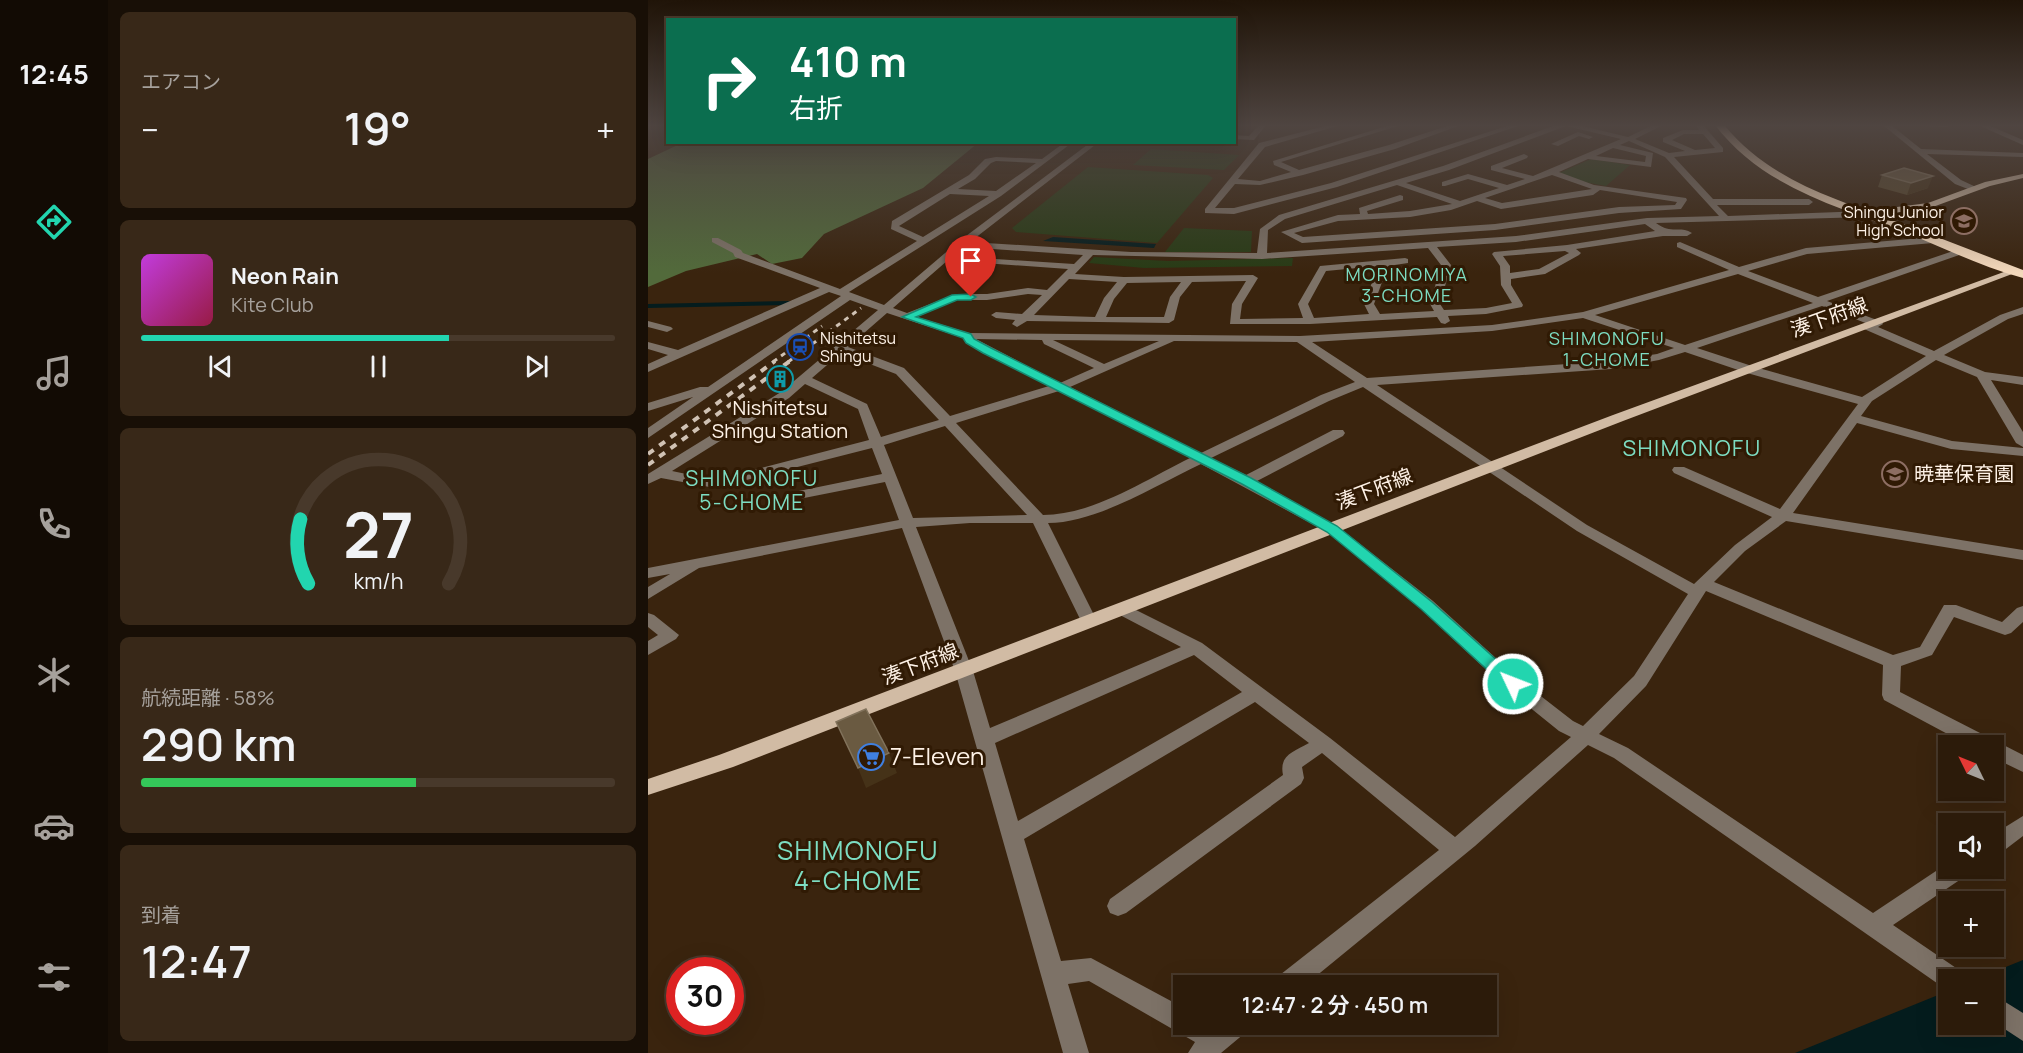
<!DOCTYPE html>
<html lang="ja">
<meta charset="utf-8">
<style>
body{margin:0;font-family:Manrope,"Noto Sans JP",sans-serif;background:#382818;color:#f1f3f6;height:100vh;display:flex;flex-direction:column;font-size:22px;white-space:nowrap}
*{box-sizing:border-box;margin:0}
p{font-size:20px;color:#a6a19c}
.icon{flex:none;width:33px;height:33px;fill:none;stroke:currentColor;stroke-width:2;stroke-linecap:round;stroke-linejoin:round}
.map{position:relative;flex:1;overflow:hidden}
.drawer{display:flex;flex-direction:column;gap:12px;padding:12px;background:#180f06;width:540px}
.drawer>*{flex:none}
.guide{position:absolute;left:18px;top:18px;width:570px;height:126px;border-radius:0px;box-shadow:0 6px 24px #0002,0 0 0 2px #48392b;background:#0b6e4f;color:#fff;overflow:hidden}
.needle{width:39px;rotate:313deg}
.controls{position:absolute;left:1290px;top:735px;display:grid;gap:12px}
.controls a{display:grid;place-items:center;width:66px;height:66px;border-radius:0px;background:#2c1b0a;box-shadow:0 6px 24px #0002,0 0 0 2px #48392b;font-size:30px}
.speed{position:absolute;left:18px;top:957px;display:flex;gap:12px;font-size:30px;font-weight:700;text-align:center}
.speed>*{display:grid;place-content:center;width:78px;height:78px;border-radius:50%;background:#2c1b0a;box-shadow:0 6px 24px #0002,0 0 0 2px #48392b;line-height:1}
.speed .limit{border:9px solid #d22;background:#fff;color:#111}
.pin{position:absolute;display:grid;place-items:center;width:51px;height:51px;color:#fff;margin:-62px -26px;border-radius:50% 50% 50% 0;rotate:-45deg;box-shadow:0 0 6px #0007}
.pin .icon{rotate:45deg}
.me{position:absolute;width:66px;margin:-33px;rotate:313deg;stroke-linejoin:round;filter:drop-shadow(0 0 4px #0008)}
.turn{display:flex;align-items:center;gap:21px;height:126px;padding:0 24px;font-size:27px}
.turn .icon{width:78px;height:78px;stroke-width:2.5}
.turn b{display:block;font-size:42px;line-height:51px}
.big{font-size:45px;font-weight:600;line-height:1.1}
.drawer .tile{flex:1;display:flex;flex-direction:column;justify-content:center;gap:9px;min-width:0;padding:0 21px;border-radius:9px;background:#382818}
.drawer .dial{align-items:center;gap:0}
.dial svg{height:156px;overflow:visible;fill:none;stroke:#48392b;stroke-width:7;stroke-linecap:round;text-anchor:middle}
.dial text{fill:#f1f3f6;stroke:none}
.song{display:flex;align-items:center;gap:18px}
.cover{width:72px;height:72px;border-radius:9px;background:linear-gradient(135deg,hsl(290 70% 55%),hsl(340 70% 35%))}
.played{height:6px;border-radius:3px;background:linear-gradient(90deg,#22d5af 65%,#48392b 65%)}
.keys{display:flex;justify-content:space-around;direction:ltr}
.heat{display:flex;justify-content:space-between;align-items:center;font-size:33px;direction:ltr}
.charge{height:9px;border-radius:4px;background:linear-gradient(90deg,#34c759 58%,#48392b 0)}
.trip{position:absolute;left:525px;top:975px;width:324px;height:60px;border-radius:0px;background:#2c1b0a;box-shadow:0 6px 24px #0002,0 0 0 2px #48392b;font-weight:600;line-height:60px;text-align:center}
main{display:flex;flex:1;min-height:0}
.dock{display:flex;flex-direction:column;width:108px;justify-content:space-around;align-items:center;background:#120b04;color:#a6a19c}
.dock .icon{width:42px;height:42px}
.dock .selected{color:#22d5af}
.dock b{font-size:27px;color:#f1f3f6}
.map>svg:first-child{display:block}
</style>
<main>
<nav class="dock">
<b>12:45</b>
<svg class="icon selected" aria-label="directions" viewBox="0 0 24 24"><path d="M12 3l9 9-9 9-9-9zM9 14v-3h6M13 9l2 2-2 2"/></svg>
<svg class="icon" aria-label="music" viewBox="0 0 24 24"><path d="M9 18V5l10-2v13"/><circle cx="6" cy="18" r="3"/><circle cx="16" cy="16" r="3"/></svg>
<svg class="icon" aria-label="phone" viewBox="0 0 24 24"><path d="M5 4h4l2 5-3 2q2 4 5 5l2-3 5 2v4C11 20 4 13 5 4z"/></svg>
<svg class="icon" aria-label="climate" viewBox="0 0 24 24"><path d="M12 3v18M4 7l16 10M4 17L20 7"/></svg>
<svg class="icon" aria-label="car" viewBox="0 0 24 24"><path d="M5 17H2v-5l4-1 3-4h7l3 4 3 1v5h-3M9 17h6M6 11h13"/><circle cx="7" cy="17" r="2"/><circle cx="17" cy="17" r="2"/></svg>
<svg class="icon" aria-label="filters" viewBox="0 0 24 24"><path d="M4 7h16M4 17h16"/><circle cx="9" cy="7" r="2"/><circle cx="15" cy="17" r="2"/></svg>
</nav>
<section class="drawer">
<div class="tile"><p>エアコン</p>
<div class="heat"><a>−</a><b class="big">19°</b><a>+</a></div>
</div>
<div class="tile">
<div class="song"><i class="cover"></i><div><b>Neon Rain</b><p>Kite Club</p></div></div>
<div class="played"></div>
<div class="keys"><svg class="icon" aria-label="previous" viewBox="0 0 24 24"><path d="M18 5L8 12l10 7zM5 5v14"/></svg><svg class="icon" aria-label="pause" viewBox="0 0 24 24"><path d="M8 5v14M16 5v14"/></svg><svg class="icon" aria-label="next" viewBox="0 0 24 24"><path d="M6 5l10 7-10 7zM19 5v14"/></svg></div>
</div>
<div class="tile dial"><svg viewBox="0 0 100 80">
<path d="M14 69A42 42 0 1 1 86 69"/>
<path d="M14 69A42 42 0 0 1 10 36" stroke="#22d5af"/>
<text x="50" y="56" font-size="32" font-weight="700">27</text>
<text x="50" y="72" font-size="11">km/h</text>
</svg></div>
<div class="tile"><p>航続距離 · 58%</p><b class="big">290 km</b><div class="charge"></div></div>
<div class="tile"><p>到着</p><b class="big">12:47</b></div>
</section>
<div class="map">
<svg width="1375" height="1053" viewBox="0 0 1375 1053">
<rect width="100%" height="100%" fill="#3a240e"/>
<g fill="#283b15">
<polygon points="503,149 591,155 576,170 485,165"/>
<polygon points="943,159 982,165 958,186 931,181 911,173"/>
<polygon points="440,167 560,175 565,178 509,243 368,232 364,228"/>
<polygon points="536,228 604,231 603,252 517,252"/>
<polygon points="446,257 520,261 645,258 644,266 496,268 441,263"/>
</g>
<polygon fill="#526a3b" points="34,143 330,143 275,188 176,234 154,258 124,264 109,254 38,271 0,287 0,159"/>
<g fill="#041c1d">
<polygon points="405,237 508,244 506,248 395,241"/>
<polygon points="1375,960 1375,1053 1147,1053 1300,991 1300,1024 1346,1024 1346,980 1328,979"/>
</g>
<g fill="none" stroke-linecap="round" stroke-linejoin="round">
<polyline stroke="#041c1d" stroke-width="4" points="0,306 141,303"/>
<g fill="#7d7267" fill-rule="evenodd">
<polygon points="611,125 618,125 606,140 586,139 586,135 601,136"/>
<polygon points="681,125 693,125 617,147 590,179 612,181 643,172 626,165 625,161 742,125 753,125 633,162 651,170 741,145 802,125 813,125 747,149 655,175 612,185 587,184 567,208 586,208 683,183 862,125 873,125 689,187 586,214 557,213 557,209 611,143"/>
<path d="M908 125H930L980 137 1005 125H1015L987 139 1021 153 1037 151 1015 142V138L1035 130H1051L1048 125H1055L1075 148V152L1026 157 1065 199H1161L1165 202 1161 205H1069L1080 216 1218 211 1222 214 1218 217 1008 223C1024 235 1031 225 1044 233L1039 236H1015L928 249 933 253 931 255 897 274 863 279V285L875 305 874 307 838 314 800 316 802 321 797 324 793 323 789 317 662 324H582L584 304 598 281 544 282 532 297 526 320 521 323 379 321 369 327 364 324 367 320 348 318 343 315 348 312 374 314 394 295 380 294 339 300H309L269 317 321 333 652 336 844 325 935 312 1081 270 1029 247V243L1032 242 1091 267 1158 248 1285 237 1290 240 1285 243 1159 254 1100 271 1170 297 1311 249H1317V253L1179 301 1234 322 1235 324 1230 327 1286 351 1352 315 1375 307V314L1360 319 1296 355 1337 372 1375 377V385L1343 380 1375 432V447L1368 443 1329 377 1288 360 1224 401 1213 416 1304 441 1375 448V456L1303 449 1209 423 1145 513 1375 550V560L1138 521 1097 551 1066 582 1245 655 1272 647 1296 605H1308L1354 622 1369 608 1375 606V622L1363 633 1357 635 1306 617 1284 655 1253 666 1252 692 1375 755V772L1346 758V746H1322L1236 700 1234 695 1235 665 1058 591 998 686 951 734 980 748 1225 913 1300 863V868H1322L1319 875 1245 925 1314 972 1317 980H1300V990L1296 988 966 758 940 745 827 846 656 986H625L628 978 791 850 674 753 654 767 656 778 653 784 478 913 470 916 462 913 459 906 462 899 635 775C631 755 645 752 661 743L607 702 376 839 413 961 443 958 536 1008V1024H600L597 1033 573 1053H540L547 1042 441 981 420 984 441 1053H415L307 671 254 528 51 568 0 599V587L22 574 0 578V568L251 520 237 482 146 500 139 496 146 492 234 474 224 448 67 488 13 478 0 484V474L133 392 230 310 202 300 0 438V428L45 397 0 411V403L52 387H60L193 296 181 292 0 372V364L20 355 0 349V342L30 350 172 288 87 257 85 253 64 242V238H70L93 250 95 253 192 289 269 241 243 229 244 221 321 175 337 159 348 157 394 159 417 142H425L353 196 201 292 236 305 310 242 443 142H451L322 242 483 252 609 253 612 229 631 215 795 166ZM918 126 973 139 885 176 854 168 879 158 880 156 876 154 843 166V170L877 179 859 185 820 174 794 182V186H797L820 179 851 188 812 201 758 183 801 170ZM1036 134H1055L1067 148 1047 150 1024 140ZM981 141 1017 157 1071 216 999 218 868 236 619 253 620 230 637 219 749 185 804 204 762 211 720 214 719 211 755 200V196L752 195 711 208 712 214 690 215 633 232 654 243 847 230 971 213 1033 209 1039 200 1038 198 946 185 911 172 940 159 1003 167 1005 153 972 145ZM965 148 998 156 997 162 948 156ZM348 161 388 163 348 191 310 189 327 179 343 163ZM904 175 944 189 854 203 837 198ZM952 190 1029 202 1027 205 971 207 847 224 655 237 646 233 690 221 762 217 803 210 829 201 853 209 945 195ZM302 194 341 196 275 237 251 226ZM997 224 1007 231 919 245 846 252 844 254 852 266 853 285 864 303 838 308 796 310 792 304 803 265 789 247 868 242ZM315 247 435 255 426 264 332 258V262L335 263 420 269 399 290 380 288 339 294H308L259 313 245 308ZM780 248 793 265 782 304 786 311 732 314 726 304 740 266 760 263V259L757 258 672 266 650 304 655 318 592 319 594 304 610 278 605 275 476 277 427 274 445 255 614 259ZM917 251 921 253 891 269 862 273V266L855 256ZM730 266 716 304 721 314 666 318 660 304 678 271ZM1090 274 1165 303 1037 345 947 315ZM421 279 469 282 456 298 447 317 386 315ZM533 282 522 297 516 317H458L466 299 479 283ZM1174 306 1220 324 1215 327 1216 329 1278 356 1214 397 1107 367 1049 348ZM239 313 315 338 318 343 401 386 302 416 256 368 200 347ZM935 318 1026 348 1009 354 963 361 719 378 664 342 844 331ZM328 339 394 340 396 344 446 368 412 383ZM405 340 511 341 456 364ZM526 341 649 342 707 382 673 395 553 453 422 387ZM1037 352 1099 373 1210 404 1132 509 1036 467H1026L1024 470 1026 473 1124 517 1087 545 1046 584 939 525 729 385 963 369 1011 360ZM193 353 248 374 291 420 233 437 219 404 164 378ZM157 384 210 409 221 440 67 480 24 471 141 398ZM715 387 929 531 1040 594 986 676 935 726 925 721 871 679 785 601 689 526 609 481 695 436 697 433 695 430H685L598 475 563 458 681 401ZM411 391 542 458C497 480 445 515 395 515L308 423ZM297 426 379 515 265 518 236 445ZM553 464 679 532 773 609 859 689 911 731 923 737 807 837 682 738 554 643 476 604 470 606 468 610 470 614 533 647 342 728 325 671 268 527 322 523H385L433 621 435 625H447L449 621 400 523C449 523 508 485 553 464ZM546 655 594 692 370 821 347 743Z"/>
<polygon points="1235,125 1243,125 1273,149 1375,153 1375,157 1279,154 1313,180 1328,187 1328,191 1325,191 1307,184"/>
<polygon points="1251,125 1302,125 1299,127"/>
<polygon points="1330,125 1340,125 1375,140 1375,145"/>
<polygon points="930,132 945,137 941,139 931,136 910,146 903,144"/>
<polygon points="0,321 23,327 25,329 19,332 0,327"/>
<polygon points="0,613 6,615 31,635 28,639 0,655 0,641 10,635 0,627"/>
<polygon points="1375,816 1375,836 1354,852 1346,854 1346,834"/>
<polygon points="1346,995 1375,1013 1375,1041 1346,1022"/>
</g>
<g fill="#d1bba4" fill-rule="evenodd">
<polygon points="1375,174 1375,178 1342,186 1282,208 1218,217 1214,214 1218,211 1280,203 1337,182"/>
<polygon points="1364,269 1372,271 975,421 85,767 0,795 0,779 71,755 965,415"/>
</g>
<path fill="#f3d8bb" fill-rule="evenodd" d="M1067 125H1076C1123 181 1184 198 1250 222 1292 238 1333 254 1375 270V278C1337 268 1300 250 1264 235 1192 207 1116 189 1067 125Z"/>
<g stroke="#d0c2b4" stroke-width="3" stroke-dasharray="5 5" stroke-linecap="butt">
<polyline points="125,362 174,326"/>
<polyline points="140,362 213,308"/>
</g>
<g stroke="#d0c2b4" stroke-width="4" stroke-dasharray="7 7" stroke-linecap="butt">
<polyline points="0,454 127,361"/>
<polyline points="0,465 142,361"/>
</g>
</g>
<polygon fill="#58482d" points="1234,175 1280,188 1259,195 1230,187"/>
<g fill="#453218">
<polygon points="1285,176 1280,188 1259,195 1263,183"/>
<polygon points="241,753 249,773 218,788 210,768"/>
</g>
<g fill="#6a5a41" stroke="#81725b" stroke-width="1.5">
<polygon points="1256,168 1285,176 1263,183 1234,175"/>
<polygon points="218,709 241,753 210,768 188,722"/>
</g>
<linearGradient id="sky" x2="0" y2="1"><stop stop-color="#201408"/><stop offset="0.46" stop-color="#4f4541"/><stop offset="1" stop-color="#4f4541" stop-opacity="0"/></linearGradient>
<rect width="1375" height="273" fill="url(#sky)"/>
<polygon fill="#22d5af" stroke="#168a72" stroke-width="1.5" points="304,295 323,294 328,297 323,300 309,300 268,317 323,334 326,339 343,348 603,478 689,526 784,602 871,680 873,684 871,688 859,688 773,609 679,532 594,484 335,353 318,343 315,338 254,317"/>
<defs>
<symbol id="school-ring" viewBox="-11 -11 22 22"><circle r="9.5" fill="#301a04" stroke="#8d6e63" stroke-width="1.5"/><path d="M0-5L7-2L0 1L-7-2ZM-4 1L0 2.5L4 1V4Q0 6-4 4Z" fill="#8d6e63"/></symbol>
<symbol id="station-ring" viewBox="-11 -11 22 22"><circle r="9.5" fill="#301a04" stroke="#1a4fb4" stroke-width="1.5"/><path d="M-3-6H3Q5-6 5-4V2Q5 4 3 4L4.5 6H3L1.5 4h-3L-3 6H-4.5L-3 4Q-5 4-5 2V-4Q-5-6-3-6ZM-3.5-4v3h7v-3ZM-3.5 1v1.5H-2V1ZM2 1v1.5H3.5V1Z" fill="#1a4fb4"/></symbol>
<symbol id="building-ring" viewBox="-11 -11 22 22"><circle r="9.5" fill="#301a04" stroke="#0f9aa8" stroke-width="1.5"/><path d="M-4-6H4V6H1V3H-1V6H-4ZM-2.5-4.3h1.7v1.8h-1.7ZM.8-4.3h1.7v1.8H.8ZM-2.5-1h1.7V.8h-1.7ZM.8-1h1.7V.8H.8Z" fill="#0f9aa8"/></symbol>
<symbol id="supermarket-ring" viewBox="-11 -11 22 22"><circle r="9.5" fill="#301a04" stroke="#3f7fe0" stroke-width="1.5"/><path d="M-6-5.5h2.5l.6 2H6L4.5 2H-2.5L-4.4-4H-6ZM-1.5 3.2a1.3 1.3 0 1 0 .1 0ZM3 3.2a1.3 1.3 0 1 0 .1 0Z" fill="#3f7fe0"/></symbol>
</defs>
<g fill-rule="evenodd">
<use href="#school-ring" x="1301" y="206" width="30" height="30"/>
<use href="#station-ring" x="137" y="332" width="30" height="30"/>
<use href="#building-ring" x="117" y="364" width="30" height="30"/>
<use href="#school-ring" x="1232" y="459" width="30" height="30"/>
<use href="#supermarket-ring" x="208" y="742" width="30" height="30"/>
</g>
<g text-anchor="middle" stroke-width="6" stroke-linejoin="round" paint-order="stroke">
<g font-size="16" fill="#fef2e7" stroke="#301a04" text-anchor="end">
<text x="1296" y="218">Shingu Junior<tspan x="1296" dy="18">High School</tspan></text>
<text x="172" y="344" text-anchor="start">Nishitetsu<tspan x="172" dy="18">Shingu</tspan></text>
</g>
<g font-size="18" letter-spacing="1.5" fill="#7dddc2" stroke="#301a04">
<text x="759" y="281">MORINOMIYA<tspan x="759" dy="21">3-CHOME</tspan></text>
<text x="959" y="345">SHIMONOFU<tspan x="959" dy="21">1-CHOME</tspan></text>
</g>
<g font-size="20" fill="#fef2e7" stroke="#301a04">
<text transform="translate(1181 317) rotate(-20)" y="7">湊下府線</text>
<text transform="translate(726 489) rotate(-21)" y="7">湊下府線</text>
<text transform="translate(272 664) rotate(-21)" y="7">湊下府線</text>
</g>
<g font-size="20" fill="#fef2e7" stroke="#301a04">
<text x="132" y="415">Nishitetsu<tspan x="132" dy="23">Shingu Station</tspan></text>
<text x="1266" y="481" text-anchor="start">暁華保育園</text>
</g>
<g font-size="21" letter-spacing="1.5" fill="#7dddc2" stroke="#301a04">
<text x="104" y="486">SHIMONOFU<tspan x="104" dy="24">5-CHOME</tspan></text>
</g>
<g font-size="22" letter-spacing="1.5" fill="#7dddc2" stroke="#301a04">
<text x="1044" y="456">SHIMONOFU</text>
</g>
<g font-size="24" fill="#fef2e7" stroke="#301a04" text-anchor="start">
<text x="242" y="765">7-Eleven</text>
</g>
<g font-size="26" letter-spacing="1.5" fill="#7dddc2" stroke="#301a04">
<text x="210" y="860">SHIMONOFU<tspan x="210" dy="30">4-CHOME</tspan></text>
</g>
</g>
</svg>
<div class="controls">
<a><svg class="needle" viewBox="-14 -14 28 28"><path d="M0-13l5 13h-10z" fill="#e53935"/><path d="M0 13l5-13h-10z" fill="#a6a19c"/></svg></a>
<a><svg class="icon" aria-label="sound" viewBox="0 0 24 24"><path d="M4 9h4l5-4v14l-5-4H4zM17 9q2 3 0 6"/></svg></a>
<a>+</a>
<a>−</a>
</div>
<div class="speed"><div class="limit">30</div></div>
<div class="pin" style="left:323px;top:297px;background:#d93025"><svg class="icon" aria-label="arrive" viewBox="0 0 24 24"><path d="M6 21V4h12l-3 4 3 4H6"/></svg></div>
<svg class="me" style="left:865px;top:684px" viewBox="-20 -20 40 40"><circle r="17" fill="#22d5af" stroke="#fff" stroke-width="3"/><path d="M0-11L8 9 0 5-8 9z" fill="#fff"/></svg>
<div class="trip">12:47 · 2 分 · 450 m</div>
<div class="guide">
<div class="turn"><svg class="icon" aria-label="right" viewBox="0 0 24 24"><path d="M7 20v-9h11M14 6l5 5-5 5"/></svg><div><b>410 m</b>右折</div></div>
</div>
</div>
</main>
